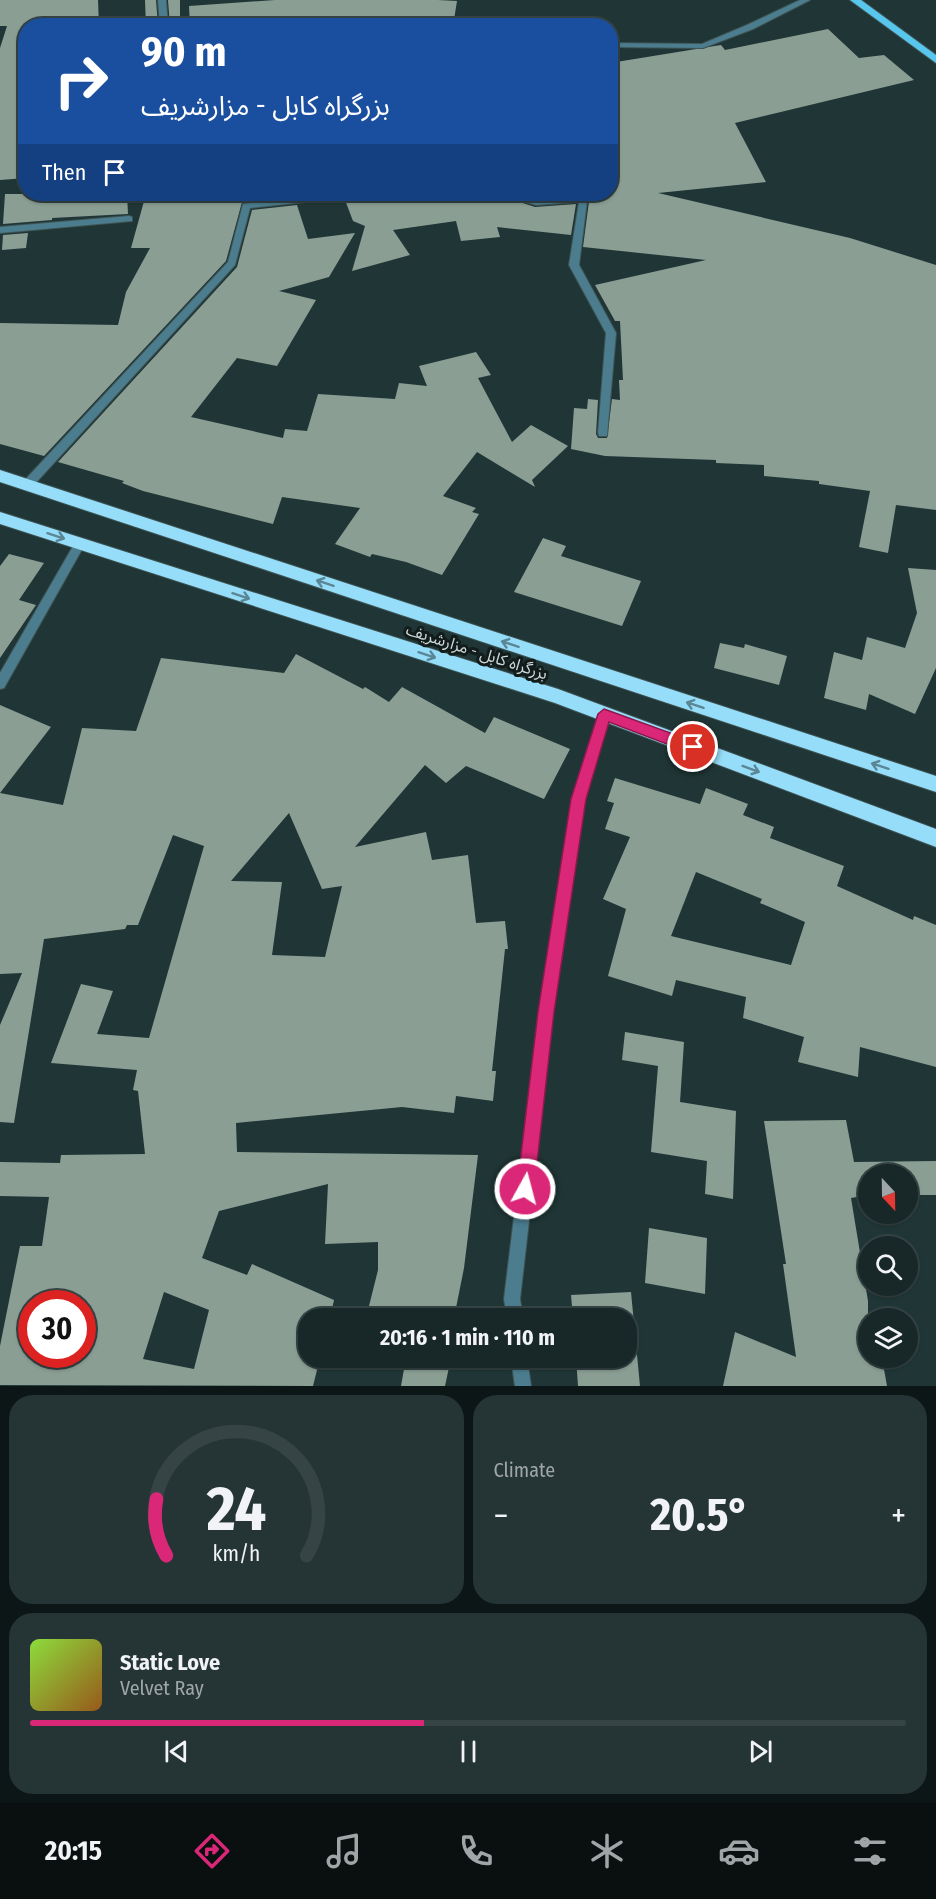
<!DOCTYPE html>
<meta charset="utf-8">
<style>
body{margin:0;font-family:"Fira Sans Condensed","Noto Sans Arabic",sans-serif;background:#253434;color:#f1f3f6;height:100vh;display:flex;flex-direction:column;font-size:22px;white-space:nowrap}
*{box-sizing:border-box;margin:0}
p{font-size:20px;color:#9fa6a8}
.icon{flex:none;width:33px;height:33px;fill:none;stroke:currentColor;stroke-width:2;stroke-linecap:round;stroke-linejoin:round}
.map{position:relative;height:1386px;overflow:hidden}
.panel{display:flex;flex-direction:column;gap:9px;padding:9px;background:#0d1616;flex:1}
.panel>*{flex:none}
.guide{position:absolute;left:18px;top:18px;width:600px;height:183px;border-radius:24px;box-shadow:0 2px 4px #0004,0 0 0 2px #364445;background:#1a4fa0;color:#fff;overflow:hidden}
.needle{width:39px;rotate:158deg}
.tools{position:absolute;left:858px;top:1164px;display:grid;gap:12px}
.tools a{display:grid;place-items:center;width:60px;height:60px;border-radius:50%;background:#182828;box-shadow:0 2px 4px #0004,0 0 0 2px #364445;font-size:30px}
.speed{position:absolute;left:18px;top:1290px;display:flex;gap:12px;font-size:30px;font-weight:700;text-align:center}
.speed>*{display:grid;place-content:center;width:78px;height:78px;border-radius:50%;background:#182828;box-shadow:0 2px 4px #0004,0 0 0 2px #364445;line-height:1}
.speed .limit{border:9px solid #d22;background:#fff;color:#111}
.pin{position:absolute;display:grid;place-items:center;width:51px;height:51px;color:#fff;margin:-26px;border:3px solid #fff;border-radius:50%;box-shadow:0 2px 6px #0007}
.me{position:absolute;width:66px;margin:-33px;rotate:7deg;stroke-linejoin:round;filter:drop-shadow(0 0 4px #0008)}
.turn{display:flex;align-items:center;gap:21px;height:126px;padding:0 24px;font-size:27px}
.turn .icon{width:78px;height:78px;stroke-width:2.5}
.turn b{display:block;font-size:42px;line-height:51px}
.then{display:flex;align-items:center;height:57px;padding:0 24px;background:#0003;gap:12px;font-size:22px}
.big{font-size:45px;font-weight:700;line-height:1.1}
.panel .card{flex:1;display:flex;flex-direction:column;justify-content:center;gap:9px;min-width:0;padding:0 21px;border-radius:24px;background:#253434}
.panel .dial{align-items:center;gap:0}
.dial svg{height:156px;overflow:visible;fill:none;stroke:#364445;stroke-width:7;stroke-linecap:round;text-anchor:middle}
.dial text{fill:#f1f3f6;stroke:none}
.song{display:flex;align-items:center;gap:18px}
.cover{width:72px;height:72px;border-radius:9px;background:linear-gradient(135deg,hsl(90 70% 55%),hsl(30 70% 35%))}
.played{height:6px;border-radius:3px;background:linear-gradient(90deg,#db2777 45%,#364445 45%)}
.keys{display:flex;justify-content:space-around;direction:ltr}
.heat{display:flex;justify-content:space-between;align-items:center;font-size:33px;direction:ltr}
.panel .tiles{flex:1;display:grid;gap:9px;grid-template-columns:1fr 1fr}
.card:last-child{grid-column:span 2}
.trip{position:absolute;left:298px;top:1308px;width:339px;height:60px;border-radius:24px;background:#182828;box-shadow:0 2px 4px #0004,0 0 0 2px #364445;font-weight:700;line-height:60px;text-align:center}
.menu{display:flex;height:96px;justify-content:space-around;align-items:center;background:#0a1010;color:#9fa6a8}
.menu .icon{width:42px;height:42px}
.menu .on{color:#db2777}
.menu b{font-size:27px;color:#f1f3f6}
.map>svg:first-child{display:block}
</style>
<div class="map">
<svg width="936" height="1386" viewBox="0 0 936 1386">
<rect width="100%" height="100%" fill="#203636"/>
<g fill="#8a9e94" fill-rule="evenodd">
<polygon points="0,0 98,0 99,26 26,26 26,178 0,180 0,48 7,26 0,26"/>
<polygon points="145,0 156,0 158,26 146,26"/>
<polygon points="168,0 180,0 180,26 170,26"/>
<polygon points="275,0 438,0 457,1 453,26 190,26 189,6"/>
<polygon points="828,29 859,58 884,55 914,80 735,123 766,182 658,193 850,238 936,265 936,510 896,505 888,553 859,547 870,491 819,484 819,481 764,476 764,465 716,463 716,460 605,456 571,449 574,408 587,409 588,399 598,400 596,434 598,438 607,438 612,399 620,400 619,380 623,380 620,321 615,321 595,285 706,260 583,247 590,194 610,194 610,63 721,45 725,50"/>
<polygon points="5,194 127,194 128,214 52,218 52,220 3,224"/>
<polygon points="146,194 292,194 293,196 242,202 226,261 44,456 0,444 0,323 118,325 126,292 150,248 131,248"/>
<polygon points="375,194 379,202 433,194 495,194 535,207 576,204 571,235 497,227 500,237 461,241 456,221 393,230 410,255 352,271 365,226 353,221 345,200"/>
<polygon points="297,205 308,239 355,233 329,277 279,291 316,300 277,366 237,358 191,417 283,438 285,429 307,431 318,394 395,399 399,383 427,386 419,366 476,352 491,375 478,378 512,442 531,425 568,446 532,480 535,487 477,452 443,496 476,508 472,512 479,514 442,575 406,562 372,554 370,557 335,544 360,508 282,497 273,524 143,491 122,483 124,481 58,462 237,267 252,210"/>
<polygon points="28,233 26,248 2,250 3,235"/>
<polygon points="543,538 566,546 561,556 641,581 622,626 514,592"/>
<polygon points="9,554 44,563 19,600 36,605 0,658 0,566"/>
<polygon points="908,568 936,570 936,668 915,714 869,694 866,710 824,698 834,652 862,660 867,637 905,648 917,613"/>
<polygon points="720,643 744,648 745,644 787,656 779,685 714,668"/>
<path d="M296 654 363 689 365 687 389 702 402 687 485 733 494 717 570 749 544 799 466 766 446 783 425 765 355 847 426 832 432 860 468 855 476 923 505 921 508 949H505L492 1071H496L493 1101 456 1096 454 1113 402 1107 236 1123 237 1152 478 1155 464 1268 454 1318H366L378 1270V1242L325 1244 328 1184 219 1211 202 1258 247 1275 252 1264 334 1300 330 1318H309V1358H320L313 1386 0 1385V1346L20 1246H42L49 1197 0 1196V1162L60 1163 61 1155 145 1154 138 1091 133 1090 137 1070 51 1063 81 984 113 991 97 1034 149 1038 204 846 173 835 138 925H127L125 929 44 939 14 1123 0 1122V1025L22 973 0 974V705L51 727 0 793 63 805 82 728 136 731 161 658 284 673ZM289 813 322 889 342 886 325 957 272 955 282 882 231 881ZM164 1292 209 1310 194 1369 143 1359ZM32 1304H82V1354H32Z"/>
<path d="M615 778 700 804 706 788 748 804 743 815 774 827 770 838 844 866 837 886 913 920 914 916 936 925V1067L860 1047 858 1077 798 1062 804 1037 743 1018 746 997 676 980 672 996 608 976 626 909 603 899 630 837 605 829 614 803 607 801ZM696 872 762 899 760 903 805 922 791 965 671 936Z"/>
<polygon points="625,1032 684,1042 680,1102 736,1111 733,1199 705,1194 707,1161 651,1152 658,1066 622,1060"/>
<polygon points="846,1120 854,1162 936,1161 936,1195 908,1195 908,1174 868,1174 868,1195 851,1198 868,1301 868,1358 882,1358 887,1386 723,1386 735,1332 796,1357 783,1264 786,1264 764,1121"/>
<polygon points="649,1228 707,1238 705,1294 645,1283"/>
<polygon points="631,1292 640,1386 578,1386 576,1358 627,1358 627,1318 573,1318 571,1295"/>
<polygon points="406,1358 451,1358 445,1386 401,1386"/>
</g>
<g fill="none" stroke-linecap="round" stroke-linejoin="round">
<defs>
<g id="street">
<polygon points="158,0 166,0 168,26 160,26"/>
<polygon points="800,0 810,0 753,29 703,48 610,47 610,43 702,44 747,25"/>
<polygon points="334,194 356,194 352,197 250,208 235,265 31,488 23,488 22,485 23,482 228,262 243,204"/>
<polygon points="497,194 510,194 536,199 579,197 580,194 588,194 589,199 587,201 579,265 616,333 607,436 599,436 598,433 606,333 569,265 579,202 536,205"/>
<polygon points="129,216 132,217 132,221 0,233 0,227"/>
<polygon points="80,540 85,544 4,688 0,689 0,673 76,541"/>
<polygon points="605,709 609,710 611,714 584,799 553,1012 520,1299 523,1318 507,1318 504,1299 539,1012 572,799 599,714 601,710"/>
<polygon points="511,1358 527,1358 531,1386 515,1386"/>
</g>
<polygon id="primary" points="850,0 861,0 936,55 936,63"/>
<g id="highway">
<polygon points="0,470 936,776 936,792 0,482"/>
<polygon points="0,512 558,689 936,829 936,847 555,703 0,524"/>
</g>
</defs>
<use href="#street" stroke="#3f5454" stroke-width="2"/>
<use href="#primary" stroke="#3f5454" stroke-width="2"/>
<use href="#highway" stroke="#3f5454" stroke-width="2"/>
<use href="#street" fill="#4b7d8f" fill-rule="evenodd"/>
<use href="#primary" fill="#57c7ed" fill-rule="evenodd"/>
<use href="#highway" fill="#95ddf9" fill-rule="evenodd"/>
</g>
<defs><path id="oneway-shaft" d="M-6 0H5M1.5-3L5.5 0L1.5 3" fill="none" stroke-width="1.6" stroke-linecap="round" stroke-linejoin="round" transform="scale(1.5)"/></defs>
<g stroke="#5a8695">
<use href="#oneway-shaft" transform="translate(56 536) rotate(18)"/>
<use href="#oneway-shaft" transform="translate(325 583) rotate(-162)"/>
<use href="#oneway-shaft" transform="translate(241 596) rotate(18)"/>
<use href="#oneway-shaft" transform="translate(510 644) rotate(-162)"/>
<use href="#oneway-shaft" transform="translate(427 655) rotate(18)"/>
<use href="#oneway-shaft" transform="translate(695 705) rotate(-162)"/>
<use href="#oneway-shaft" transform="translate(880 766) rotate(-162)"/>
<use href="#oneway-shaft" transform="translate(751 769) rotate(20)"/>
</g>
<polygon fill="#db2777" stroke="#8e194d" stroke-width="1.5" points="604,709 698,743 700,747 693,754 609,722 586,799 554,1012 534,1189 532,1195 525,1197 519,1195 517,1189 538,1012 571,799 598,714"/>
<g text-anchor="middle" stroke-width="6" stroke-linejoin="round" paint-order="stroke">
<g font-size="16" fill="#cedbda" stroke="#121c1b">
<text transform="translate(477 651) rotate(18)" y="6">بزرگراه کابل - مزارشریف</text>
</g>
</g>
</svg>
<div class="tools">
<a><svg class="needle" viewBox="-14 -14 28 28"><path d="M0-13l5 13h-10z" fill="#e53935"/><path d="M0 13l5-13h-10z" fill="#9fa6a8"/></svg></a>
<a><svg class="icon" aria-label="search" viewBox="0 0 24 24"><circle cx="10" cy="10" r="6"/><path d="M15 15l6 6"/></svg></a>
<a><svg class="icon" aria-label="layers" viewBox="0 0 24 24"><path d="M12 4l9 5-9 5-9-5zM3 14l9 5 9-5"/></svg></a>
</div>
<div class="speed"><div class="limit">30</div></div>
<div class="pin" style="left:693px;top:747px;background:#d93025"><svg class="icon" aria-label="arrive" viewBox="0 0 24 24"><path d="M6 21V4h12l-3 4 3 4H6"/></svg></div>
<svg class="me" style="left:525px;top:1189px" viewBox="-20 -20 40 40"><circle r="17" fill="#db2777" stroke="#fff" stroke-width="3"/><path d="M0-11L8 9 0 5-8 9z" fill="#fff"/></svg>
<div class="trip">20:16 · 1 min · 110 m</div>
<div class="guide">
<div class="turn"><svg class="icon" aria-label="right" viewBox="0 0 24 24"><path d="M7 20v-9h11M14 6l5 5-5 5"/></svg><div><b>90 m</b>بزرگراه کابل - مزارشریف</div></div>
<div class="then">Then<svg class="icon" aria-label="arrive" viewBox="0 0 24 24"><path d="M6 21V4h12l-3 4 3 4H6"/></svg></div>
</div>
</div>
<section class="panel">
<div class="tiles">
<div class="card dial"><svg viewBox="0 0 100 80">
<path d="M14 69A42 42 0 1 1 86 69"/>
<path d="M14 69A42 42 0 0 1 9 40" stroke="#db2777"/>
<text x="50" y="56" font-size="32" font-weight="700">24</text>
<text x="50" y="72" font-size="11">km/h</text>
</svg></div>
<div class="card"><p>Climate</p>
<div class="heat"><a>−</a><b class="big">20.5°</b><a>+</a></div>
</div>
<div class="card">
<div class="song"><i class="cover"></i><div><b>Static Love</b><p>Velvet Ray</p></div></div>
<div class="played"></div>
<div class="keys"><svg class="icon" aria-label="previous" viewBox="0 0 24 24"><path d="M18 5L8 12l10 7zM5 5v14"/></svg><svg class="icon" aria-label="pause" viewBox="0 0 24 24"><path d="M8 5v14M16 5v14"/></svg><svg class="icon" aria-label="next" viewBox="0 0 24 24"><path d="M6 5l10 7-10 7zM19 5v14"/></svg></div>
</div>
</div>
</section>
<nav class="menu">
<b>20:15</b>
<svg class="icon on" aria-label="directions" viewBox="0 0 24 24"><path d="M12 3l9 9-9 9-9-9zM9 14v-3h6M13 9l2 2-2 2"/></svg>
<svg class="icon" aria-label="music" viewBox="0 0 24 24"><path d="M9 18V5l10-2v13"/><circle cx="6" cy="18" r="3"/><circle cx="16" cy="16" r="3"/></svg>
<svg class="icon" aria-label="phone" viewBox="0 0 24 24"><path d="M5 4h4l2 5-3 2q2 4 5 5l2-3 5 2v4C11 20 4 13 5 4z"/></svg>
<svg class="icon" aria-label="climate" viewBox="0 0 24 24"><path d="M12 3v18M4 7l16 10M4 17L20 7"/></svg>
<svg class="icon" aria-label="car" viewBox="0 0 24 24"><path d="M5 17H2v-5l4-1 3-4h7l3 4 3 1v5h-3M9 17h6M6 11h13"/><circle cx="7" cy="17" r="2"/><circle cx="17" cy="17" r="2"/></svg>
<svg class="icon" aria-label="filters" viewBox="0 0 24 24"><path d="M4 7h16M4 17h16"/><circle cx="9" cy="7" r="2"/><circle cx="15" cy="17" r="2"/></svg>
</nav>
